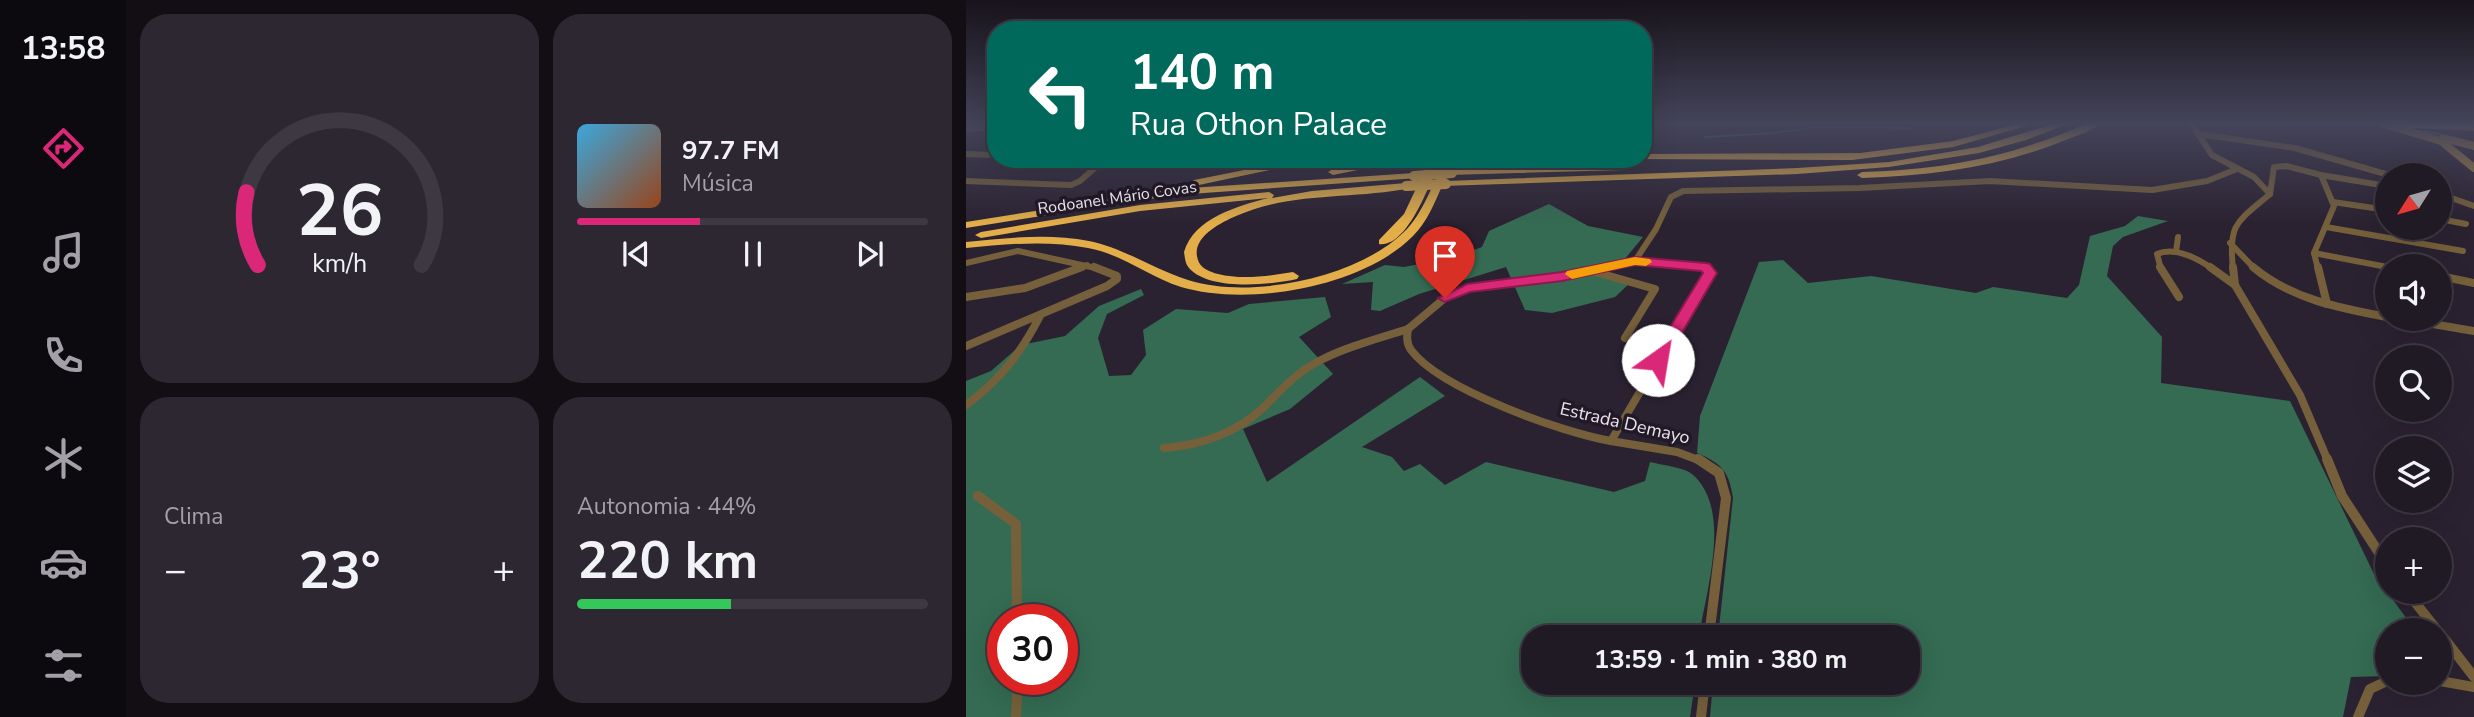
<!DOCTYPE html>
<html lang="pt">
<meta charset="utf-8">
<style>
body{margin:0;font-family:"Nunito Sans",sans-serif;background:#2d2732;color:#f1f3f6;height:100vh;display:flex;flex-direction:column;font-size:26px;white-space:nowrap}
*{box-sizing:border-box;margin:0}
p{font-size:23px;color:#a2a1a7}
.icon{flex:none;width:38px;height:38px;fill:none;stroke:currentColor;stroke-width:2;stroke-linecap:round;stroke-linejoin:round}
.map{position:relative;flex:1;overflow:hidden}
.side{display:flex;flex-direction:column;gap:14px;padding:14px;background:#120e14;width:840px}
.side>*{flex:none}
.top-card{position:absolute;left:21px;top:21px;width:665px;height:147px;border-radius:28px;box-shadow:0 7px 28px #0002,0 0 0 2px #3d3842;background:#00695c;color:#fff;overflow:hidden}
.needle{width:46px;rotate:233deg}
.fabs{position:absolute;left:1409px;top:163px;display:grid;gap:14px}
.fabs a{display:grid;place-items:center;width:77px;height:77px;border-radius:50%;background:#201a25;box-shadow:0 7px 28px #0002,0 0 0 2px #3d3842;font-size:35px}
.speed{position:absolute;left:21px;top:604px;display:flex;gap:14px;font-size:35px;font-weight:700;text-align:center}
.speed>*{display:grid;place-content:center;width:91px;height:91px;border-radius:50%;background:#201a25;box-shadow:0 7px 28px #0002,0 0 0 2px #3d3842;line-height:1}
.speed .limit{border:10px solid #d22;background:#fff;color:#111}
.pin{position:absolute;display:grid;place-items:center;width:60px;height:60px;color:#fff;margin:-72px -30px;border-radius:50% 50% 50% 0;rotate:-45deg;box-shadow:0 0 7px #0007}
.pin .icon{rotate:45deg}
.me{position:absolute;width:77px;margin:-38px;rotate:32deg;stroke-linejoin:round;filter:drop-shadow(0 0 5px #0008)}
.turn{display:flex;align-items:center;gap:24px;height:147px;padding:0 28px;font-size:32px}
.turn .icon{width:91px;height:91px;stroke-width:2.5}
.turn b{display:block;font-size:49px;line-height:60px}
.big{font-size:52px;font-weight:700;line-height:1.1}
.side .tile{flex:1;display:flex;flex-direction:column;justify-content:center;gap:10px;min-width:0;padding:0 24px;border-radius:28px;background:#2d2732}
.side .dial{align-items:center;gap:0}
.dial svg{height:182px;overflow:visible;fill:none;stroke:#3d3842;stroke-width:7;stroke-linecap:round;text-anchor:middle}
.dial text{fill:#f1f3f6;stroke:none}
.song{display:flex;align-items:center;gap:21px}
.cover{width:84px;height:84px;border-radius:10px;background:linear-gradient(135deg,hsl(200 70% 55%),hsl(20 70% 35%))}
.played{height:7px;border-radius:4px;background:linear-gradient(90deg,#db2777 35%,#3d3842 35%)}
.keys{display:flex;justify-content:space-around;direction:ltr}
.heat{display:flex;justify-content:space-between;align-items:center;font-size:38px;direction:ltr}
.charge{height:10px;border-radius:5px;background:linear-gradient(90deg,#34c759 44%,#3d3842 0)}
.side .tiles{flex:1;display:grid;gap:14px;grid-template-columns:repeat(2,1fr)}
.trip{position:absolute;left:555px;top:625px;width:399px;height:70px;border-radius:28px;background:#201a25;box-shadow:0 7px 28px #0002,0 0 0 2px #3d3842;font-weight:700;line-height:70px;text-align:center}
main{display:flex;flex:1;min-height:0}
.menu{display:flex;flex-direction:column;width:126px;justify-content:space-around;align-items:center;background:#0d0a0f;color:#a2a1a7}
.menu .icon{width:49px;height:49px}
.menu .current{color:#db2777}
.menu b{font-size:32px;color:#f1f3f6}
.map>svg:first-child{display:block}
</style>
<main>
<nav class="menu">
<b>13:58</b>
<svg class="icon current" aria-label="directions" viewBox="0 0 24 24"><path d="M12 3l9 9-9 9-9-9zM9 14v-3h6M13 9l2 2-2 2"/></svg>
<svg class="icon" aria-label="music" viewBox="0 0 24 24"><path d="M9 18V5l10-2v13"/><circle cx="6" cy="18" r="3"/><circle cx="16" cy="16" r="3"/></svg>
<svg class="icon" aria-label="phone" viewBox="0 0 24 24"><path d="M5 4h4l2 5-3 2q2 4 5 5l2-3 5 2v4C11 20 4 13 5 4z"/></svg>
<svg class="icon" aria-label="climate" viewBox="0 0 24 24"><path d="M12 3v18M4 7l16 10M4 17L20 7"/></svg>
<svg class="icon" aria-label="car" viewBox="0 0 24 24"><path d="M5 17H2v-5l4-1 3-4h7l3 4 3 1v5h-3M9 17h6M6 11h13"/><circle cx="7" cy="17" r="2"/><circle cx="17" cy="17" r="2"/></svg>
<svg class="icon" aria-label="filters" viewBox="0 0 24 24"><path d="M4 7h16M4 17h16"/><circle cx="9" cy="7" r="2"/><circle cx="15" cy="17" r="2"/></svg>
</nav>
<section class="side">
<div class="tiles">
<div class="tile dial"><svg viewBox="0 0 100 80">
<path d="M14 69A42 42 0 1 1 86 69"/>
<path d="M14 69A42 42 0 0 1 9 37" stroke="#db2777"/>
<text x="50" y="56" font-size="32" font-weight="700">26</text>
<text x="50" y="72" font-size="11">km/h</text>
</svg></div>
<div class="tile">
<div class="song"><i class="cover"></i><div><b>97.7 FM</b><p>Música</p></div></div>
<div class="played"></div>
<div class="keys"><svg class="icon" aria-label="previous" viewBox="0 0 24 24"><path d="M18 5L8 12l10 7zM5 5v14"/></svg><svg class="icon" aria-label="pause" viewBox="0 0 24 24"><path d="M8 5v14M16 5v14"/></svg><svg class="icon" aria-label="next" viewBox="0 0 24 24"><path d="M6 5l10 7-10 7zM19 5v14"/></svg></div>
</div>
<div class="tile"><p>Clima</p>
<div class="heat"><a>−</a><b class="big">23°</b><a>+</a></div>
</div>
<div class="tile"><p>Autonomia · 44%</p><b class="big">220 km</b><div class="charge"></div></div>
</div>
</section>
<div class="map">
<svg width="1508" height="717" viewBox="0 0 1508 717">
<rect width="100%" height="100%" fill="#2b2231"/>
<g fill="#346b52" fill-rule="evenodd">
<polygon points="583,204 622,226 677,237 658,260 630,269 664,283 649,297 586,313 559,310 540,267 453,294 414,311 405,310 407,282 376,284 419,265 438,267 489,257 516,247 523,231"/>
<path d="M1172 216 1202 221 1157 237 1147 246 1141 276 1196 337 1195 383 1324 401 1408 574 1449 630H1421V676L1385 677 1377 717H744L747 683 942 682V637H752L767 498C763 472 757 464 731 453L734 416 793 262 817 260 842 283 905 276 1010 293 1027 287 1101 298 1113 285 1124 236 1159 226Z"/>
<path d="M175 289 178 295 141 314 132 338 143 376 165 375 180 355 177 330 210 309 262 313 283 304 359 297 365 317 333 337 367 374 324 409 277 429 301 482 454 377 479 396 396 447 426 457 438 471 454 464 479 485 520 462 648 492 679 481 684 462C695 465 717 467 726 474 767 509 740 590 733 637H567V682L729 683 724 717H0V381L25 371 55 345 99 336 133 306ZM37 620H96V679H37Z"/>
</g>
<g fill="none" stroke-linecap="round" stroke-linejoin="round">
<g stroke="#2d7380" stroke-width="2">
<polyline points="1458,131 1477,135"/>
<polyline points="739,137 809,133 849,127 946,128"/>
</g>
<g stroke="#75603b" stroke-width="6">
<polyline points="1225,123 1246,155 1288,177 1304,194"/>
<polyline points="0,129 30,127"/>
<polyline points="1233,134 1329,148 1423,175"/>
<polyline points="0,154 30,155"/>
<polyline points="116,159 138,161"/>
<polyline points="1355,175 1421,186"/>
<polyline points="0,181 105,185 114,181 139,159"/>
<polyline points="1304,194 1308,167 1320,166 1355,175 1368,206 1348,253 1352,269"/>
<polyline points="1474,194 1508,206"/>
<polyline points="1367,202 1421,210"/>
<polyline points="1474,219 1500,224"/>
<polyline points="1360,227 1497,251"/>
<polyline points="1264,243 1289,269"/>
<polyline points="1210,252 1212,237"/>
<polyline points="1348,253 1421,267"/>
<polyline points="669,261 690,229 705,197 717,191 893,188 1024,181 1186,190 1241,181 1271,169"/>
<polyline points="0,263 52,251 134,269"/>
<polyline points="111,269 121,265"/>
<polyline points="632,269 669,261 741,269"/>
<path d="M1195 269 1191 254C1209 246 1231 258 1247 269"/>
<path d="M1267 269C1262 223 1271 222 1304 194"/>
</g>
<g stroke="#75603b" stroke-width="8">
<path d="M640 267 596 276 501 288 479 298 442 329C441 336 440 343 445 350 474 389 597 433 645 441"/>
<polyline points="1194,267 1213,297"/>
<polyline points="1244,267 1269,285"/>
<polyline points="1267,267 1269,285 1334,395 1362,461"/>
<path d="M1287 267C1325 299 1373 308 1421 317"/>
<polyline points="1352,267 1361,304"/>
<polyline points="626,271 689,289 659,338"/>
<polyline points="1474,276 1508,283"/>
<polyline points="0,297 59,288 116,267"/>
<polyline points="1431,318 1508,331"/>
<polyline points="0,346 141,286 151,279 151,276 128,267"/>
<path d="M0 405C34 380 55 353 74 316"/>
<polyline points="645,441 711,452 735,461"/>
<polyline points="645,441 744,273 739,267"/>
<path d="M198 448C235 445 269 434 297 408 311 394 324 379 341 368 371 349 408 340 442 329"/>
</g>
<g stroke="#75603b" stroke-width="10">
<polyline points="732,459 753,473 760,498 743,637"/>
<polyline points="1361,459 1376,496 1421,565"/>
<polyline points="12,496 50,524 51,620"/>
<polyline points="1441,592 1471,630"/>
<polyline points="1474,633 1508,677"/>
<polyline points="1474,681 1508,687"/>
<polyline points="50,717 52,679"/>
<polyline points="735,717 739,682"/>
<polyline points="1392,717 1404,689 1421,681"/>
</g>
<g stroke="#a17f42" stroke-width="8">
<polyline points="1415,123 1475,141 1508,168"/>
<polyline points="1477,138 1508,146"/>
</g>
<polyline stroke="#c49847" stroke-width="9" points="1432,123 1508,126"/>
<g fill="#e3ae49" fill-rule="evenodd">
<polygon points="1055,123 1071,123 987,147 886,160 674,159 677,159 677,154 894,153 987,141"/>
<path d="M1090 123H1104L1060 140 1013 153 923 167 831 174 476 186C468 204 461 222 447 236 397 287 282 307 215 287 183 277 156 254 122 248 82 240 41 244 0 248V242C41 238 82 233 123 241 158 248 187 269 222 280 284 300 391 278 438 232 459 212 465 182 483 159H493L485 170 659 164 664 167 659 170 482 175 479 181 831 168 923 162 1012 147Z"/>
<path d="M1123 123H1136C1125 131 1110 136 1097 141 1033 167 965 176 896 178L891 175 896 172C983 169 1043 157 1123 123Z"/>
<polygon points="334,159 355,159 228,186 223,183 228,180"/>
<polygon points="423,159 446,159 367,175 362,172 367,169"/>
<path d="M464 159H474C465 181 442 248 413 244V240L438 214Z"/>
<polygon points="448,173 452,174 452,178 209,195 0,228 0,222 209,189"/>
<path d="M440 183 445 186 444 188C386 200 326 191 270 216 254 223 224 238 232 260 234 268 244 272 252 274 276 280 303 276 327 272L333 276 331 279C304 285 243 291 223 268 219 263 219 258 218 252 228 218 272 206 302 198L174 211 15 238 9 235 15 232 174 205 303 192 308 195 306 198 346 191Z"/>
</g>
<g stroke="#e3ae49" stroke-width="10">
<polyline points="448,176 486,173"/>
<polyline points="440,186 480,184"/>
</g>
</g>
<linearGradient id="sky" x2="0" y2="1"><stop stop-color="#18131b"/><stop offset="0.55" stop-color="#44445a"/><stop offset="1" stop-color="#44445a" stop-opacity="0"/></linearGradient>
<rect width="1508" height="224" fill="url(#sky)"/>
<polygon fill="#db2777" stroke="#8e194d" stroke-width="2" points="669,257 740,263 744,264 751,273 700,360 692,365 684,360 737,273 735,271 669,265 596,281 504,292 479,302 472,298 501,284 596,272"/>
<polygon fill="#f59e0b" points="669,257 684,259 686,262 680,266 669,265 606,279 599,274 601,271"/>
<g text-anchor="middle" stroke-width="7" stroke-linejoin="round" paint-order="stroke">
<g font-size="16" fill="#e9e3ed" stroke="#221927">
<text transform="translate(151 197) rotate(-8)" y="6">Rodoanel Mário Covas</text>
</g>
<g font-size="18" fill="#e9e3ed" stroke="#221927">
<text transform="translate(659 423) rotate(13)" y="6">Estrada Demayo</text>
</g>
</g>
</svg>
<div class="fabs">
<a><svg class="needle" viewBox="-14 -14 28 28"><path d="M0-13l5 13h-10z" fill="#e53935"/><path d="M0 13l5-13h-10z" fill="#a2a1a7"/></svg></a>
<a><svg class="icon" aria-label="sound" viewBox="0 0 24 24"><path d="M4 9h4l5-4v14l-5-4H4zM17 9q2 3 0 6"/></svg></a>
<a><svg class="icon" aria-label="search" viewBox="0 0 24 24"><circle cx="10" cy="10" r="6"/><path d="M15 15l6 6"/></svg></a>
<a><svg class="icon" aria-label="layers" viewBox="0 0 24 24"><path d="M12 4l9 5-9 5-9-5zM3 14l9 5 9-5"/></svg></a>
<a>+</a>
<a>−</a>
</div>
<div class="speed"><div class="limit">30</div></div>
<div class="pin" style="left:479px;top:298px;background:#d93025"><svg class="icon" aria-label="arrive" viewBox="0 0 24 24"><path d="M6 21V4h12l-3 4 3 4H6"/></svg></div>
<svg class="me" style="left:692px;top:360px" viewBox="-20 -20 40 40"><circle r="19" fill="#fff"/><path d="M0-13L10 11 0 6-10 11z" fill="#db2777"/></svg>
<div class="trip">13:59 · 1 min · 380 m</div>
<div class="top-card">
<div class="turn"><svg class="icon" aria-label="left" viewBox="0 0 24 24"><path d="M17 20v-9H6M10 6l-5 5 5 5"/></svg><div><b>140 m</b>Rua Othon Palace</div></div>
</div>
</div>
</main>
